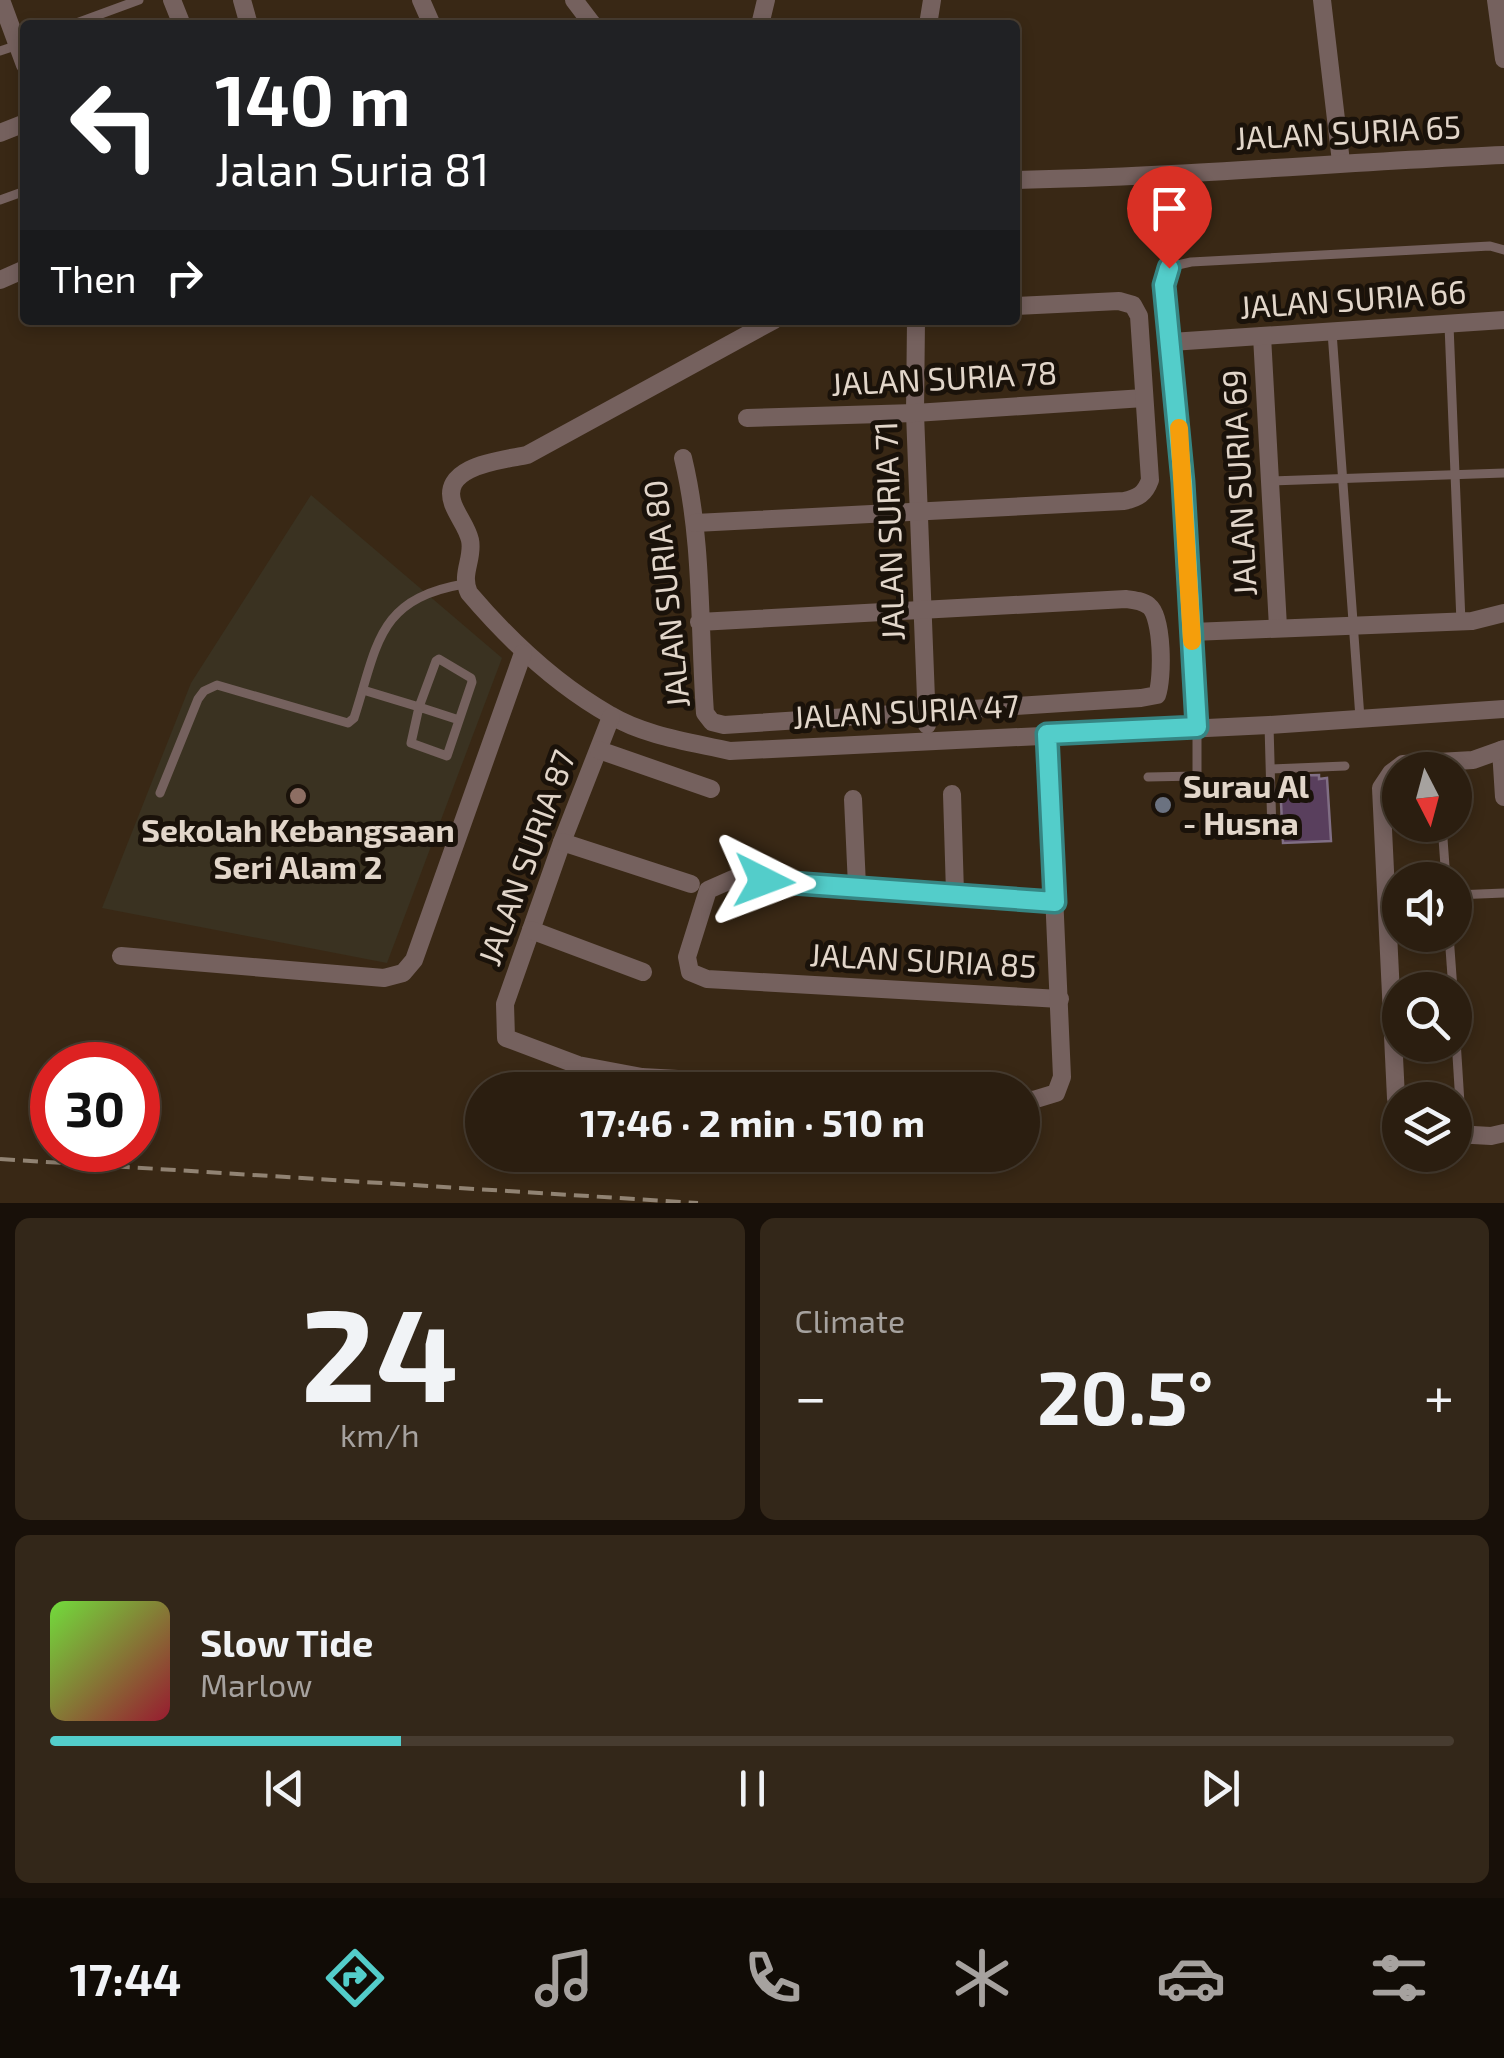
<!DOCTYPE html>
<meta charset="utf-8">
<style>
body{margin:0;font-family:"Exo 2",sans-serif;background:#332719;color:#f1f3f6;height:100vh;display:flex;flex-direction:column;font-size:38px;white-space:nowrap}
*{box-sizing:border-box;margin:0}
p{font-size:32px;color:#a6a29f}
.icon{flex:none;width:55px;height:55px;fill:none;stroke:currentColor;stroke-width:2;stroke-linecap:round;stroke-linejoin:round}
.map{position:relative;height:1203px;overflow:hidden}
.sheet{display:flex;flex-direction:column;gap:15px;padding:15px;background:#181009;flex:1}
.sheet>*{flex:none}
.guide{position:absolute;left:20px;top:20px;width:1000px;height:305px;border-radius:10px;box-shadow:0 5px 15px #0003,0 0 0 2px #473c30;background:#202124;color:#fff;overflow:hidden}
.needle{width:65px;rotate:174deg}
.controls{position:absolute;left:1382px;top:752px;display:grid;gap:20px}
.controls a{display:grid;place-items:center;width:90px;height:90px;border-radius:50%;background:#2b1e10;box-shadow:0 5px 15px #0003,0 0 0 2px #473c30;font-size:50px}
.speed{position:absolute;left:30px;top:1042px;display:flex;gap:20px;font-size:50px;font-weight:700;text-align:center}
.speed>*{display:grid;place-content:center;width:130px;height:130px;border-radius:50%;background:#2b1e10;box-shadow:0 5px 15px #0003,0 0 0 2px #473c30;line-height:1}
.speed .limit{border:15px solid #d22;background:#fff;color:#111}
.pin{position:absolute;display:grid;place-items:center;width:85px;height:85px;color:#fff;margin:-102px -42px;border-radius:50% 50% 50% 0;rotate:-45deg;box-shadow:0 0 10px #0007}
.pin .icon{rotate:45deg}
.me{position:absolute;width:110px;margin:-55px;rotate:93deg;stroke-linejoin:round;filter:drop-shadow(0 0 8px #0008)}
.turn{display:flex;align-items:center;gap:35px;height:210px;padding:0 30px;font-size:45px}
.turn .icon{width:130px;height:130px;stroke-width:2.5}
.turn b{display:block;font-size:70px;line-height:85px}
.then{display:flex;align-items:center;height:95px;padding:0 30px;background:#0003;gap:20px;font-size:38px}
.big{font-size:75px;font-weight:700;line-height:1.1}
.sheet .widget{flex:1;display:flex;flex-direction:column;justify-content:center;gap:15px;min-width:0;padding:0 35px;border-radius:15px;background:#332719}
.sheet .dial{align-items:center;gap:0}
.dial b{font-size:130px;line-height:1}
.song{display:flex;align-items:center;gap:30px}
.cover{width:120px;height:120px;border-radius:15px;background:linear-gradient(135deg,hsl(100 70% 55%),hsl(350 70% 35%))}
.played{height:10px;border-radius:5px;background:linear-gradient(90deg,#53cdca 25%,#473c30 25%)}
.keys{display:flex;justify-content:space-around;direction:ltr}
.heat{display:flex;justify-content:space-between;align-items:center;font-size:55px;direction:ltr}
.sheet .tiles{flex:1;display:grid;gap:15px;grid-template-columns:1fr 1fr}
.widget:last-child{grid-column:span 2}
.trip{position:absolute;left:465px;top:1072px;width:575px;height:100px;border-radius:50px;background:#2b1e10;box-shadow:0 5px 15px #0003,0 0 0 2px #473c30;font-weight:700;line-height:100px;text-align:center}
.dock{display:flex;height:160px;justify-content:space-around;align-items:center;background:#110c06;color:#a6a29f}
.dock .icon{width:70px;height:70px}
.dock .selected{color:#53cdca}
.dock b{font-size:45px;color:#f1f3f6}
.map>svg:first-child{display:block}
</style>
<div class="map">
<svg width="1504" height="1203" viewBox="0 0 1504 1203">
<rect width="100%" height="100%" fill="#392815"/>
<polygon fill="#3a3221" points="311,495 502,658 387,963 102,908 191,683"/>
<polygon fill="#593f5d" stroke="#806e84" stroke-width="2.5" points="1319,775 1319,779 1327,778 1331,841 1283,843 1280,782 1288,781 1287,776"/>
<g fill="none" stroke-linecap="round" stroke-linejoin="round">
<g stroke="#75615e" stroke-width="9">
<polyline points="71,25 139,0"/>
<polyline points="0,51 18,45"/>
<polyline points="0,200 25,191"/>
<polyline points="1449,325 1461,622"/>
<polyline points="1332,332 1360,718"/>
<polyline points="1171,342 1164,285 1169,267 1191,262 1490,246 1504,250"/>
<polyline points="1271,481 1504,473"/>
<polyline points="363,690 419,707 411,743 447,756 472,682 471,678 439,659 436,661 419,707 459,720"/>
<polyline points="1269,725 1272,834"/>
<polyline points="1271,769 1345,766"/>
<polyline points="1148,777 1197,776 1197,727"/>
<path d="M160 793 198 699 204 691 217 685 348 723 354 718C378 644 377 599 464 584"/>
<polyline points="1442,825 1446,880"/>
<polyline points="1455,895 1504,893"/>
<polyline points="1449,935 1453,990"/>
<polyline points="1455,1024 1462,1135"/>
</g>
<g stroke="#75615e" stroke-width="18">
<polyline points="1,0 25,65"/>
<polyline points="172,0 182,25"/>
<polyline points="242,0 249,25"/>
<polyline points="421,0 432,25"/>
<polyline points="574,0 593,25"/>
<polyline points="1322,0 1341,162"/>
<polyline points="1496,0 1504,59"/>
<polyline points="760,25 766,0"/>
<polyline points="928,25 932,0"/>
<polyline points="0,133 25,123"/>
<path d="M1015 180C1178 177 1341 162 1504 155"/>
<polyline points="0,280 25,269"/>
<path d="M774 320 527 455C504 460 439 465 453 504 458 517 467 527 470 540 474 558 460 574 469 593 509 640 555 684 610 715 645 736 691 742 730 751L1269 725 1504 709"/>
<polyline points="916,320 915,413 927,725"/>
<polyline points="1262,336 1278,627"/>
<polyline points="747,418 915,413 1144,398"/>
<path d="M683 458C703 540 699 629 705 713L712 722 724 725 1141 698 1157 695C1163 679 1163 617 1149 606 1143 601 1134 600 1126 599L699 622"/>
<path d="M695 523 1124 501C1138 498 1145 494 1150 480L1139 316 1133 305 1119 301 1015 306"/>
<polyline points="1192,632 1472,621 1504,613"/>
<polyline points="611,717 562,842 505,1004 506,1038 578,1065 642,1077 878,1090"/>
<polyline points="1197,727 1183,482 1171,342 1504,320"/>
<polyline points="599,750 711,789"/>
<polyline points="1501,750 1504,797"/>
<polyline points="952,794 955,893"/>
<polyline points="853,799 857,886"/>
<polyline points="562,842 691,884"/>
<polyline points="1055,902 733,879 708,890 687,957 690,972 707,979 1060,999"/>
<polyline points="531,930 643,972"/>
<polyline points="121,956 384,978 403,973 414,960 523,653"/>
<polyline points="1022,1099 1033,1100 1056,1093 1062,1077 1047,734"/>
<polyline points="1400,1109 1396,1098 1381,788 1391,773 1403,764 1473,760 1504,749"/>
<polyline points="1455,1134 1491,1136 1504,1133"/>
</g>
<polyline stroke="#918373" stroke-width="4" stroke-dasharray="15 8" stroke-linecap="butt" points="0,1159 698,1203"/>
</g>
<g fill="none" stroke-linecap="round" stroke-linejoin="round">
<defs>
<polyline id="route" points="764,881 1055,902 1047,734 1197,727 1183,482 1164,285 1169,268"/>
</defs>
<use href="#route" stroke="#368583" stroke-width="25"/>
<use href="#route" stroke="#53cdca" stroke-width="18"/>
<polyline stroke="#f59e0b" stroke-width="18" points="1179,428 1192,641"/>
</g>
<circle fill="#8d6e63" stroke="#1a120a" stroke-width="4" cx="298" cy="796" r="10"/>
<circle fill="#6b7280" stroke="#1a120a" stroke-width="4" cx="1163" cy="805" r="10"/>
<g text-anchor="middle" stroke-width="10" stroke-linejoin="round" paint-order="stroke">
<g font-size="32" fill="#e2d6ca" stroke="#1a120a">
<text transform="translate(1348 133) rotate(-3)" y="11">JALAN SURIA 65</text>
<text transform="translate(1353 300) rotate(-4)" y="11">JALAN SURIA 66</text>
<text transform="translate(944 379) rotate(-3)" y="11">JALAN SURIA 78</text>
<text transform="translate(1240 483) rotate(-93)" y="11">JALAN SURIA 69</text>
<text transform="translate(890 531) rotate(-92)" y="11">JALAN SURIA 71</text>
<text transform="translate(667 594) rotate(-96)" y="11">JALAN SURIA 80</text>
<text transform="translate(906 712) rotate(-3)" y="11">JALAN SURIA 47</text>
<text transform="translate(527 858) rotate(-70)" y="11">JALAN SURIA 87</text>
<text transform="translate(923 961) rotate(3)" y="11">JALAN SURIA 85</text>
</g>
<g font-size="32" font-weight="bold" fill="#e2d6ca" stroke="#1a120a" text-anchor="start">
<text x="1183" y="798">Surau Al<tspan x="1183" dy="37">- Husna</tspan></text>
<text x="298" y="842" text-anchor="middle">Sekolah Kebangsaan<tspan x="298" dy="37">Seri Alam 2</tspan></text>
</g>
</g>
</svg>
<div class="controls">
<a><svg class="needle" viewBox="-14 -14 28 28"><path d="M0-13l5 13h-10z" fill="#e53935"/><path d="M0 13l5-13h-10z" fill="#a6a29f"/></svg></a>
<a><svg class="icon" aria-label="sound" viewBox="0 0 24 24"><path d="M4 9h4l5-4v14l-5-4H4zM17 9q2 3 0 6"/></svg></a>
<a><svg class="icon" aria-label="search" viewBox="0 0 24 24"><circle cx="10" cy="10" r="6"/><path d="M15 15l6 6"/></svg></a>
<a><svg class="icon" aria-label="layers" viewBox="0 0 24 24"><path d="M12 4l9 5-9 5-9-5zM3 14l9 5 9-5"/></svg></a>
</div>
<div class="speed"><div class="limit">30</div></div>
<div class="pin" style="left:1169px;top:268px;background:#d93025"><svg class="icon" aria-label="arrive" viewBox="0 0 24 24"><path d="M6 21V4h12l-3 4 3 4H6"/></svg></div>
<svg class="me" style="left:764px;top:881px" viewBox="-20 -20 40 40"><path d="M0-17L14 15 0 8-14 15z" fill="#53cdca" stroke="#fff" stroke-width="4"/></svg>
<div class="trip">17:46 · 2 min · 510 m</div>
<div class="guide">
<div class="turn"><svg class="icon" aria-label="left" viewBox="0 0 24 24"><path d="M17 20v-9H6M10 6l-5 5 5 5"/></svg><div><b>140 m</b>Jalan Suria 81</div></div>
<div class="then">Then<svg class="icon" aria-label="right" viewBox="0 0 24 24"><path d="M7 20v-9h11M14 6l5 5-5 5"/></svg></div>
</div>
</div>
<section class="sheet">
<div class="tiles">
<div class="widget dial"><b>24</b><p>km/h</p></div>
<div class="widget"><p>Climate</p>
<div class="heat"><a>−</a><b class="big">20.5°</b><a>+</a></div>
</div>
<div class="widget">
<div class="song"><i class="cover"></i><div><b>Slow Tide</b><p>Marlow</p></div></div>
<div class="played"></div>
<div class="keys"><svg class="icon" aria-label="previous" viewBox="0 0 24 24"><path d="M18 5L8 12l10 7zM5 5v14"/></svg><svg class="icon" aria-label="pause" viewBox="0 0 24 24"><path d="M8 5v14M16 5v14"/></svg><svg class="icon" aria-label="next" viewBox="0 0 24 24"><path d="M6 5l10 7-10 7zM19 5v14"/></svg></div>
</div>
</div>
</section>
<nav class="dock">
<b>17:44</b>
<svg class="icon selected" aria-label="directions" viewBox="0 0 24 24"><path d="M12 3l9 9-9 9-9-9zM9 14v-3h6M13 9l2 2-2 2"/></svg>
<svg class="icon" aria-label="music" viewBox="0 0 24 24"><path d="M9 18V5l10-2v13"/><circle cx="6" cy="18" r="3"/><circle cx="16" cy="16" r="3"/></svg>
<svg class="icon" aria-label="phone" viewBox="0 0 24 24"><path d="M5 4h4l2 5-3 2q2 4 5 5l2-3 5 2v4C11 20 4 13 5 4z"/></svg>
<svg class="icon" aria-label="climate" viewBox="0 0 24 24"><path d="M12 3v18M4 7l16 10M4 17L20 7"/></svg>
<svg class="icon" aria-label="car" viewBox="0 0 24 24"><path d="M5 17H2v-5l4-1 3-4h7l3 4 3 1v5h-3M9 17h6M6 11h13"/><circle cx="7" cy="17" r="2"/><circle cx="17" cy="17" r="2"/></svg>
<svg class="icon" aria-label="filters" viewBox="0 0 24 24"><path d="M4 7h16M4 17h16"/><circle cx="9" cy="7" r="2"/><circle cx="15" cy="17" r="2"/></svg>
</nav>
